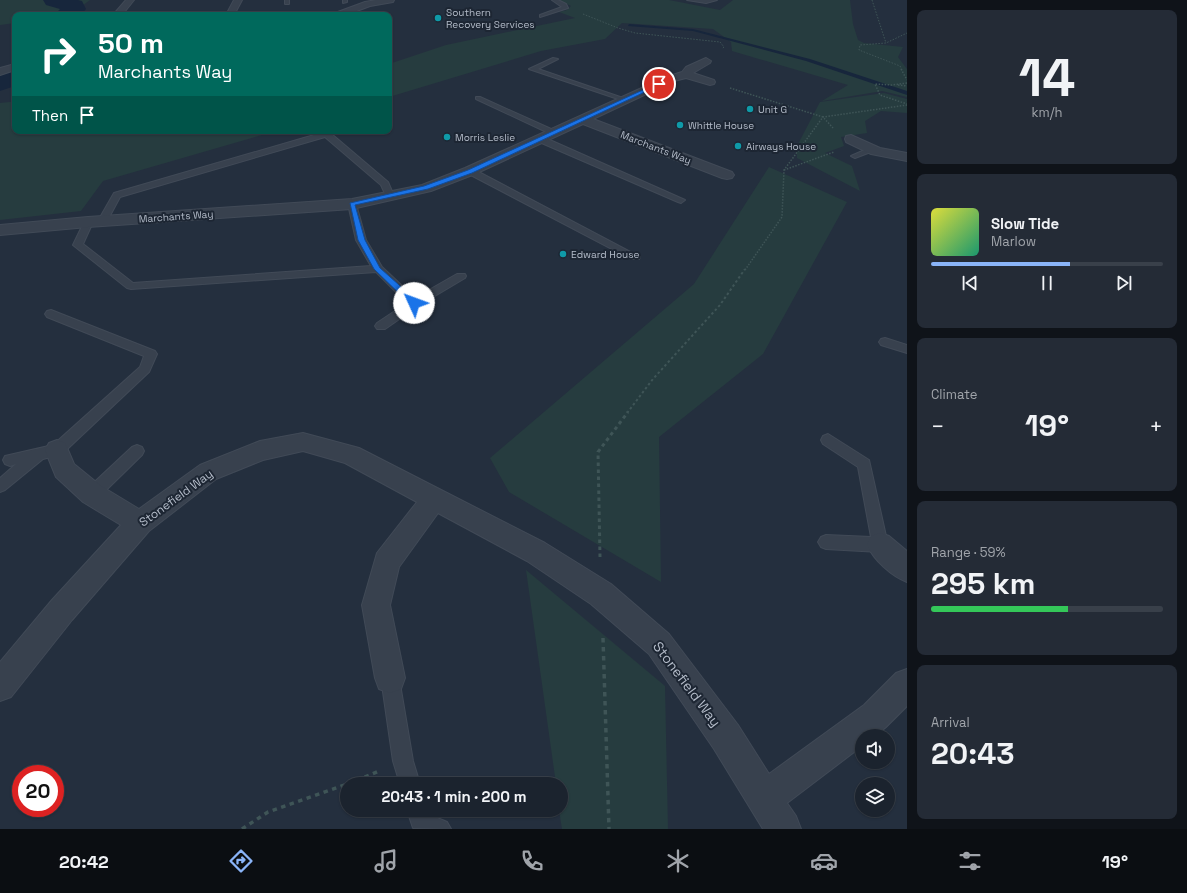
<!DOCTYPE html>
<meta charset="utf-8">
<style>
body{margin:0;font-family:"Space Grotesk",sans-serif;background:#242b36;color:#f1f3f6;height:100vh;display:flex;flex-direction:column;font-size:15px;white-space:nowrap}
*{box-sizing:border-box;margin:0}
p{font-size:13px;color:#a0a4aa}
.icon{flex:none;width:22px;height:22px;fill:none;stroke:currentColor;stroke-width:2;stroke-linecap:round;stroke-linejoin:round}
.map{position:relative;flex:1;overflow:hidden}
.sheet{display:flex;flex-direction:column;gap:10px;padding:10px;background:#0f1319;width:280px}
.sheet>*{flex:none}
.banner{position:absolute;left:12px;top:12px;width:380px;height:122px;border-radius:8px;box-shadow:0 1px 3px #0004,0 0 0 1px #39404a;background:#00695c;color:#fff;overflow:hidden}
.controls{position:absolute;left:855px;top:729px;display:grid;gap:8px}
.controls a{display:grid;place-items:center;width:40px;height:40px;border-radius:50%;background:#1b232e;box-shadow:0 1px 3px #0004,0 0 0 1px #39404a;font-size:20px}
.speed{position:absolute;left:12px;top:765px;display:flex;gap:8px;font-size:20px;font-weight:700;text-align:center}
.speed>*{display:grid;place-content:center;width:52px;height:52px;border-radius:50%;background:#1b232e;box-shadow:0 1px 3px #0004,0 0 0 1px #39404a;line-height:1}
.speed .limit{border:6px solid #d22;background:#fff;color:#111}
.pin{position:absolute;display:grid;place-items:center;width:34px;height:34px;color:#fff;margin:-17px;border:2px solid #fff;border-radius:50%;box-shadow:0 1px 4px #0007}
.me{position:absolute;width:44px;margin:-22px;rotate:313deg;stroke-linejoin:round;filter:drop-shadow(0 0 3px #0008)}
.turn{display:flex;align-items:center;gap:14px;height:84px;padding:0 20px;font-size:18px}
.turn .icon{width:52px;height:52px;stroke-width:2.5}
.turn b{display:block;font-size:28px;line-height:34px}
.then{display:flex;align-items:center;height:38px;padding:0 20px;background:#0003;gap:8px;font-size:15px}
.big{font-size:30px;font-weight:600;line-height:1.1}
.sheet .card{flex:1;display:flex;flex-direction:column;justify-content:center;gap:6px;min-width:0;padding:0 14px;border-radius:8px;background:#242b36}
.sheet .dial{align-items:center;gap:0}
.dial b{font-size:52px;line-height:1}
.song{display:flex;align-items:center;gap:12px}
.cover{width:48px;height:48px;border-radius:6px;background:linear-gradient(135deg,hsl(60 70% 55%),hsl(160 70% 35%))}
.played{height:4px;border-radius:2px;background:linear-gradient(90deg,#8ab4f8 60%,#39404a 60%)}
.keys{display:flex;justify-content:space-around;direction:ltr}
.heat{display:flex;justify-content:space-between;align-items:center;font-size:22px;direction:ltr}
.charge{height:6px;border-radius:3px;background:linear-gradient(90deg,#34c759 59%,#39404a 0)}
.trip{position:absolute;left:340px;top:777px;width:228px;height:40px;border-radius:20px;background:#1b232e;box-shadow:0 1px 3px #0004,0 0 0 1px #39404a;font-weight:600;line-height:40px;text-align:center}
.tab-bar{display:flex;height:64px;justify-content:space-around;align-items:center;background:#0b0e12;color:#a0a4aa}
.tab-bar .icon{width:28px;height:28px}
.tab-bar .current{color:#8ab4f8}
.tab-bar b{font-size:18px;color:#f1f3f6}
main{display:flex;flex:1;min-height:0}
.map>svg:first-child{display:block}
</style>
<main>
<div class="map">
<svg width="907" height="829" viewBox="0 0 907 829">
<rect width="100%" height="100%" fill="#242f3e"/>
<g fill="#263c3f">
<polygon points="0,0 90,0 75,11 66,15 15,15 15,23 0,25"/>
<polygon points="559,0 669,0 720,10 733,0 850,0 853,24 858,40 864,43 903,47 898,57 907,69 907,97 882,91 822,101 848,85 732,51 731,42 713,29 622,23 605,39 541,51 389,97 389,64 446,45 575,18 559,12 567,10 571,6"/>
<polygon points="884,93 907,99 907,113 881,111 865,121 867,133 841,137 844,146 825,153 852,166 860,191 797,158 797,146 820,102"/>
<polygon points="10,102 15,102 15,131 276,131 103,181 81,211 0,220 0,103"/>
<polygon points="769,167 847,202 763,354 659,437 661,582 509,492 490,458 694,284"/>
<polygon points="526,570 665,686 668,829 562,829 559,810 561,810 561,784 556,784"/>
</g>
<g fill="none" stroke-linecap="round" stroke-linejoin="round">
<polygon fill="#17263c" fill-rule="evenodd" points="629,24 693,29 810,59 907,91 907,95 806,61 693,31 628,26"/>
<g fill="#17263c" fill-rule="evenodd">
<polygon points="43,0 78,0 82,1 86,9 81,15 54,15 60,9 46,5"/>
<polygon points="15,65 15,86 0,91 0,71 5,67"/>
</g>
<defs>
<g id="service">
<rect x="285" y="0" width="4" height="4"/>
<polygon points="343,0 347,0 347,2 343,3"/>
<polygon points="552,0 558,0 566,4 568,8 540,17 540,15 562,7"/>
<polygon points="687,0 717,0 706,3"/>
<polygon points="553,58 558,59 538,69 629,100 624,101 529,69"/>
<polygon points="476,97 480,97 560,133 559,135 553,135 476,99"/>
<polygon points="319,131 328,131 388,182 394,196 393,198 387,198 381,185 325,137 120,197 106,223 100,223 98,221 114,193 321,133"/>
<polygon points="537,137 543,137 685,200 681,203 678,202 537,141"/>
<polygon points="867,149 876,149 880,151 879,153 868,153 855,158 851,156"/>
<polygon points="467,169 473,169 640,257 639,259 631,259 467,173 466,171"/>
<polygon points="352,201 356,204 366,240 382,267 415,298 457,274 465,274 466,276 465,278 418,306 385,329 377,329 375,326 377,323 407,303 376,272 131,289 127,288 73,245 85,220 91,220 93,222 83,244 133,283 371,266 356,240 348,204"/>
<polygon points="51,310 155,351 157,354 149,372 62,454 43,459 5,490 0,492 0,478 16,464 10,466 5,464 3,460 5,456 53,445 140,367 144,356 47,317 45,314 47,311"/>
<polygon points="885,338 907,345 907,353 881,345 879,342 881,339"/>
<polygon points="828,434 869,460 888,545 885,550 880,552 826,549 821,547 818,542 821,537 826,535 871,537 858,467 823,444 821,440 823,436"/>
<polygon points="137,445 142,447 144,451 142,455 97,499 92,500 87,499 85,494 87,489 132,447"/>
<polygon points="390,669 396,672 399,678 413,761 420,784 400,784 393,761 381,678 384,672"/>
<polygon points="407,810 427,810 428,814 447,822 451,829 413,828"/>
</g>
<g id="minor">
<polygon points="126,0 134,0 122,15 113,15"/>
<polygon points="234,0 242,0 234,15 226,15"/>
<polygon points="376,0 394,0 393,2 370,6 346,15 334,15 335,13 365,2"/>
<polygon points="706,58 711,61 710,63 693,73 714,80 715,82 714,84 710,85 686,78 674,81 593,119 732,172 734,175 732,178 727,179 722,178 583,124 475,174 431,191 352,209 88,227 0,235 0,225 88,217 352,199 422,185 465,168 666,77 682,72 686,67"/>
<polygon points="15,64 15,70 0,75 0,68"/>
<polygon points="851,135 880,148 907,153 907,161 871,154 846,142 845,139 846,136"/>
<polygon points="303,433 359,448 545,543 611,584 669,634 738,725 769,774 864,705 896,673 907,669 907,706 886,727 875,736 862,736 862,746 787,803 796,816 801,829 763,829 714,749 649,654 591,604 527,561 438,513 399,567 390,605 405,678 401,689 390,693 379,689 375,678 362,605 377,553 417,502 345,463 303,451 263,460 216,479 149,531 72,620 11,697 0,701 0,662 52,600 121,525 83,502 56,477 45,450 49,443 57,440 65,443 74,464 101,486 139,509 200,465 260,441"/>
<path d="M880 533 889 536 907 551V582C891 576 874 560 867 545L871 536Z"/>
</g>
</defs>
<use href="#service" stroke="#414a57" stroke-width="2"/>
<use href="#minor" stroke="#414a57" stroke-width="2"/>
<g stroke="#3f5557" stroke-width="1" stroke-dasharray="1.5 1.5" stroke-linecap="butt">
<polyline points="872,0 886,43"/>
<polyline points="583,14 618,28 635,33 720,42 724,47 722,49"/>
<polyline points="902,70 900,66 859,50 860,45 886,43 907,33"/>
</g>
<g stroke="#3f5557" stroke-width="1.5" stroke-dasharray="1.5 1.5" stroke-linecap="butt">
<polyline points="901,69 907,80"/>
<polyline points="907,83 892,85 875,84 880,95 907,104"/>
<polyline points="898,85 907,86"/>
<polyline points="730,88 823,117 833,128"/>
<polyline points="784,170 834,152"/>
<polyline points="745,270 782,217 784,170 823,117 907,105"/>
</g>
<polyline stroke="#3f5557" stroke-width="2" stroke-dasharray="2.5 2.5" stroke-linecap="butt" points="627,413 653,379 720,305 745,269"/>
<polyline stroke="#3f5557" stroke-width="3" stroke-dasharray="3.5 3.5" stroke-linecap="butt" points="600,557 598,452 628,412"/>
<g stroke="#3f5557" stroke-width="3.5" stroke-dasharray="4.5 4.5" stroke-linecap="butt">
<polyline points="603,638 609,829"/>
<polyline points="348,784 379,771"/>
<polyline points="242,829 268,812 347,784"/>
</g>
<use href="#service" fill="#38414e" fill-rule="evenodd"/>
<use href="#minor" fill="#38414e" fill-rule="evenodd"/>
</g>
<polygon fill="#1a73e8" stroke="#114b97" points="658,83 662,84 472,173 428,189 355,205 365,240 380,268 417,301 417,305 411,305 374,269 358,240 350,203 424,186 468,170"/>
<g fill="#0f9aa8" stroke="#1d2633" stroke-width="1.5">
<circle cx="438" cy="18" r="4"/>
<circle cx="750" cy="109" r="4"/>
<circle cx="680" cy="125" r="4"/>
<circle cx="447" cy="137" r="4"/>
<circle cx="738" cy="146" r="4"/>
<circle cx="563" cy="254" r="4"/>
</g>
<g text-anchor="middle" stroke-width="4" stroke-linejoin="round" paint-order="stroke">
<g font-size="10" fill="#b4bcc9" stroke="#1d2633" text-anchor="start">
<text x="446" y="16">Southern<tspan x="446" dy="12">Recovery Services</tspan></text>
<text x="758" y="113">Unit G</text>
<text x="688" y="129">Whittle House</text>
<text x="455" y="141">Morris Leslie</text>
<text x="746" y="150">Airways House</text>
<text x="571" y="258">Edward House</text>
</g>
<g font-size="10" fill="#b4bcc9" stroke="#1d2633">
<text transform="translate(656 147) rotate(21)" y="4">Marchants Way</text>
<text transform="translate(176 216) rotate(-4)" y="4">Marchants Way</text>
</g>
<g font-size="12" fill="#b4bcc9" stroke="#1d2633">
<text transform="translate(176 498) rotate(-36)" y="4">Stonefield Way</text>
</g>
<g font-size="14" fill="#b4bcc9" stroke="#1d2633">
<text transform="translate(687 684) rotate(53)" y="5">Stonefield Way</text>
</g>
</g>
</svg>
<div class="controls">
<a><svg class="icon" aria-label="sound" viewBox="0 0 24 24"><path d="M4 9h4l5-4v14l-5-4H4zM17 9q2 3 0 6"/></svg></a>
<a><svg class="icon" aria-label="layers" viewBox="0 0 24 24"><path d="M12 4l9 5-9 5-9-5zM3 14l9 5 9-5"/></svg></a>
</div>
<div class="speed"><div class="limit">20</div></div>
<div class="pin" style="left:659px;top:84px;background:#d93025"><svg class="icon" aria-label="arrive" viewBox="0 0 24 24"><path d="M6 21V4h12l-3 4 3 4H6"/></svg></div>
<svg class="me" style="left:414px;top:303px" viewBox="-20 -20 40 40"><circle r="19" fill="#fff"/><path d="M0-13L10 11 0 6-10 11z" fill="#1a73e8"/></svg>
<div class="trip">20:43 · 1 min · 200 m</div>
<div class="banner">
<div class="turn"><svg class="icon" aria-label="right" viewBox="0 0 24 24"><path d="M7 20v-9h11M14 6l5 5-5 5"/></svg><div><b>50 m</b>Marchants Way</div></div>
<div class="then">Then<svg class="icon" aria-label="arrive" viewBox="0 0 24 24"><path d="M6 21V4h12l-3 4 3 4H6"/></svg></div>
</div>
</div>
<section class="sheet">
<div class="card dial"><b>14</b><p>km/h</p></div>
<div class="card">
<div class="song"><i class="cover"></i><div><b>Slow Tide</b><p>Marlow</p></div></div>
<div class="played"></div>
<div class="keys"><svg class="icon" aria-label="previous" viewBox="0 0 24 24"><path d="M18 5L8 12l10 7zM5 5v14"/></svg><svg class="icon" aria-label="pause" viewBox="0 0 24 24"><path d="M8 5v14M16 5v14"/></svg><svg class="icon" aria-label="next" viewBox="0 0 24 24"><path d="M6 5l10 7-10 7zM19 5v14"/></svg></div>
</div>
<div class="card"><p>Climate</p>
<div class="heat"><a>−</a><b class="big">19°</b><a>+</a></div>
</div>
<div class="card"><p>Range · 59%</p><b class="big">295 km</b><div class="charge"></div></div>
<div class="card"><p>Arrival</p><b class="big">20:43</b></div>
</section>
</main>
<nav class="tab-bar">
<b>20:42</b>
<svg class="icon current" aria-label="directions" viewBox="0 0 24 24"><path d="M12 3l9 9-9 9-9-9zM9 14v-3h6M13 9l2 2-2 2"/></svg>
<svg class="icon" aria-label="music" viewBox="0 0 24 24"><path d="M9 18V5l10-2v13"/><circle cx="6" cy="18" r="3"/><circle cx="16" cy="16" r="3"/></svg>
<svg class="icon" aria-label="phone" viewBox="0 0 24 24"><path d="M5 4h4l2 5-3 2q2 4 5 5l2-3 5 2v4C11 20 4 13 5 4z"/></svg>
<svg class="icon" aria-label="climate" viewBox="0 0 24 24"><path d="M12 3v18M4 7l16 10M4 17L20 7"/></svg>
<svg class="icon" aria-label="car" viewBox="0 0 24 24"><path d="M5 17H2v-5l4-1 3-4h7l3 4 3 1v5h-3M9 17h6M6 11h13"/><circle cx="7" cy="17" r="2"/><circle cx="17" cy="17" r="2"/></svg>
<svg class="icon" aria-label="filters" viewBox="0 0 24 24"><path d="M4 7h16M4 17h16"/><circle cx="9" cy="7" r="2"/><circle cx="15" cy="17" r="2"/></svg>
<b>19°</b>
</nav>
